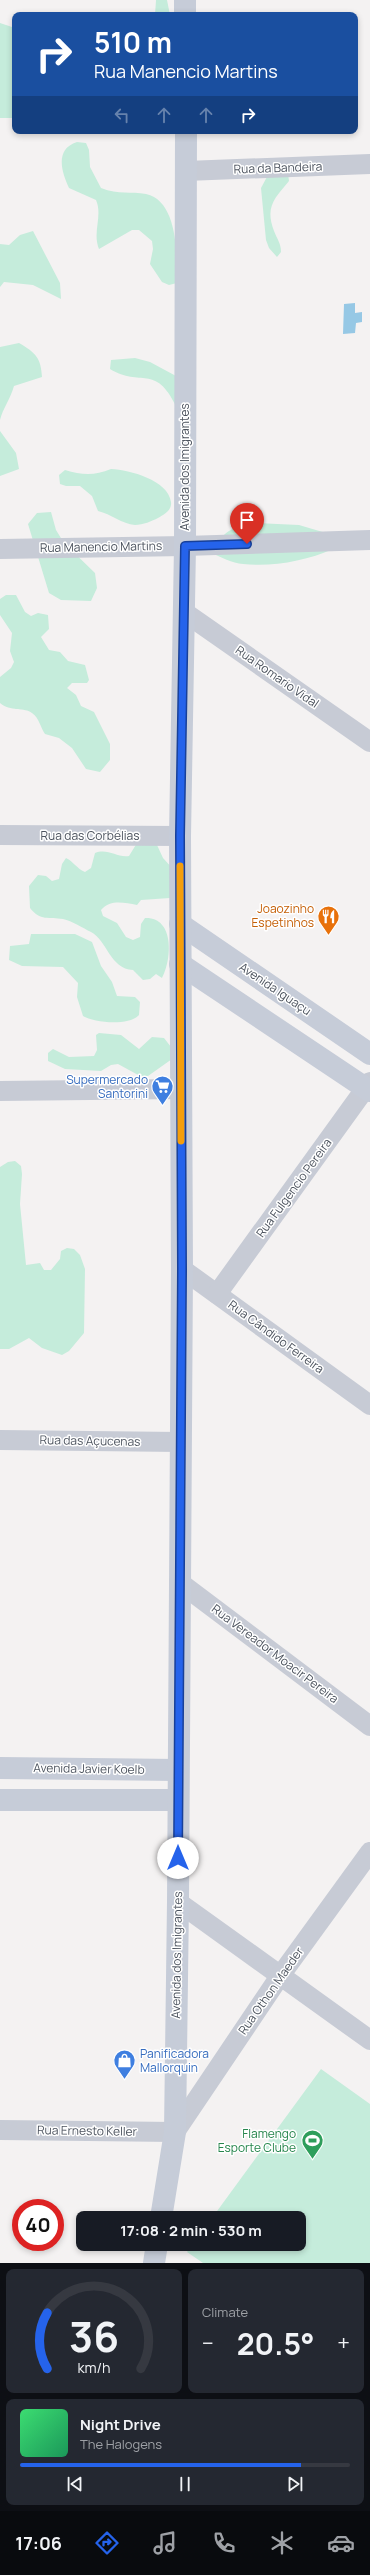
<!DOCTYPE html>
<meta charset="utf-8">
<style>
body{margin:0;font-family:Manrope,sans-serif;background:#242831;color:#f1f3f6;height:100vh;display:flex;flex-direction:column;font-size:15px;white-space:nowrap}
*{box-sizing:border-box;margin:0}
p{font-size:13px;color:#9ea1a6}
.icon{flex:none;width:22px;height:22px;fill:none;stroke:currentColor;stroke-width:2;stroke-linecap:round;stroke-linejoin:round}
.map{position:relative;height:2263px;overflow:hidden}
.drawer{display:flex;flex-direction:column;gap:6px;padding:6px;background:#0d0f14;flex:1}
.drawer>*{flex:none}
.hud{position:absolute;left:12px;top:12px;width:346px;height:122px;border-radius:8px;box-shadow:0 2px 6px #0003;background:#1a4fa0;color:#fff;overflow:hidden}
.speed{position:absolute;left:12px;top:2199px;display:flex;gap:8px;font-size:20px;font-weight:700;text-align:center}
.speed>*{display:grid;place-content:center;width:52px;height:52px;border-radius:50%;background:#171b24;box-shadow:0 2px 6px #0003;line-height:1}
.speed .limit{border:6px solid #d22;background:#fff;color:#111}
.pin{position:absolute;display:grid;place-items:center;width:34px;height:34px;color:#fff;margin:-41px -17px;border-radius:50% 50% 50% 0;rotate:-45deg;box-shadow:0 0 4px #0007}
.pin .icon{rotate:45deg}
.me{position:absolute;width:44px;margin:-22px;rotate:0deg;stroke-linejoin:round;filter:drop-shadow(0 0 3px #0008)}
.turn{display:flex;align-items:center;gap:14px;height:84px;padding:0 16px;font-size:18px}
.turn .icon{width:52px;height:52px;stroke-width:2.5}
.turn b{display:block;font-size:28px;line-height:34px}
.lanes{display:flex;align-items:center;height:38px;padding:0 16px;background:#0003;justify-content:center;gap:20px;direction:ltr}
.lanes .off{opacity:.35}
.big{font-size:30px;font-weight:700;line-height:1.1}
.drawer .widget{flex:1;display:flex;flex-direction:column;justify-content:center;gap:6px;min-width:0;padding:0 14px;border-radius:8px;background:#242831}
.drawer .dial{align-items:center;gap:0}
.dial svg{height:104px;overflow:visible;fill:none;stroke:#363941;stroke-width:7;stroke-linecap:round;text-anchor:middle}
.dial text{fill:#f1f3f6;stroke:none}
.song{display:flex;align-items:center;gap:12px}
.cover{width:48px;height:48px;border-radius:6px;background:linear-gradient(135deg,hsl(140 70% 55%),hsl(150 70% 35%))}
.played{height:4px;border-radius:2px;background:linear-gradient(90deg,#2563eb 85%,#363941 85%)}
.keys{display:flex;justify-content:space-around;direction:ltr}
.heat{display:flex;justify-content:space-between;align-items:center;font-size:22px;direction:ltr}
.drawer .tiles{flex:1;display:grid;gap:6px;grid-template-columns:1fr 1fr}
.widget:last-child{grid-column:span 2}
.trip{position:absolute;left:76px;top:2211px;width:230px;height:40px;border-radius:8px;background:#171b24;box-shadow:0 2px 6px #0003;font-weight:700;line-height:40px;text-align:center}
.menu{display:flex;height:64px;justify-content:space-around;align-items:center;background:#090b0e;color:#9ea1a6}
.menu .icon{width:28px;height:28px}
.menu .on{color:#2563eb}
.menu b{font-size:18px;color:#f1f3f6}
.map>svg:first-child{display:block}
</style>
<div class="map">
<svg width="370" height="2263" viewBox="0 0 370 2263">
<rect width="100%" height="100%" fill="#f4f2f2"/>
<g fill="#c5ecdb">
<polygon points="156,0 167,0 170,15 155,15"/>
<polygon points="0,23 15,28 15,118 0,118"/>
<path d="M77 142 86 143 89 150 90 167 101 188C119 195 131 191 146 194 179 201 177 259 177 283L169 285 162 282 150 264 153 249 152 241 139 230H132L99 249C92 232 103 216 96 200L69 188C61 171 55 149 77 142Z"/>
<path d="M288 174 289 181C274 199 265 207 274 231 277 239 281 243 281 252L277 257 269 248 266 240 261 188 268 175Z"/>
<polygon points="33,231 60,283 61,299 33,285 4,282 0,287 0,244 9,245 20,235"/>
<path d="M19 343C36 353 41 358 42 377L14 386C10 400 3 408 0 420V347Z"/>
<path d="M135 358 150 362 176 376V406C155 363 141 388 110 369L111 360Z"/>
<polygon points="0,431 16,453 19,469 0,476"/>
<path d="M111 469C130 470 168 480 171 502 172 510 165 514 158 518 152 521 143 525 135 525 122 524 111 514 98 511L92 496 80 486H66L60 484 59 475 65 470C82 475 94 476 111 469Z"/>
<polygon points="51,512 56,530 64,543 95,573 97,588 91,601 61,600 49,593 28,524 37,513"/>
<path d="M256 523 299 525 326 533 333 549C306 561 273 567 243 564 232 563 221 557 211 553 223 531 231 527 256 523Z"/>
<path d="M6 595H16L25 612 31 616 38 613 48 615 49 629 41 637 49 650 60 652 68 661 85 665 89 680 87 683H72L67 688 76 695 81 706 94 712 110 744V760L100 772 86 769 72 748 59 738 45 734C40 727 40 719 32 713 25 707 10 712 0 703V677L11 668 14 662 10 651 12 633 0 615V599Z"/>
<path d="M137 843 157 845 163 858 173 869 170 898 141 900 137 905C124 903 111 899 101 910L103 916 117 923 126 937 133 940 140 937 141 924 145 918C175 917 172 960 162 978L156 974 150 979 143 980 133 970C110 969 107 940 91 932 83 928 72 921 63 919 49 917 40 921 30 908L29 886 38 875 46 876 52 881 59 879 62 864 66 858C74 862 76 868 85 872L91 868 95 853C108 848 117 858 129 856Z"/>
<path d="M31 934H75L92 942 101 966 112 982 117 996 135 997 140 1002 139 1015C130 1026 94 1023 83 1016L77 997 78 983 63 967 22 966 9 960 10 946 29 944Z"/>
<polygon points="99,1033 121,1035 139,1049 152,1037 164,1038 171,1047 172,1059 148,1076 140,1076 118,1064 111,1065 101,1071 65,1069 48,1061 48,1053 53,1049 69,1057 94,1056 97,1050 96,1035"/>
<polygon points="15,1161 21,1166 22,1174 20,1204 26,1265 40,1263 44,1270 51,1270 60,1259 61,1251 67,1248 74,1249 80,1255 85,1269 84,1333 69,1351 62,1355 42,1348 29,1338 9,1349 0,1349 0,1167 8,1162"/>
<polygon points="321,2069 370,2104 370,2263 203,2263 187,2252 193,2244 299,2244 299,2218 212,2218"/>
</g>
<polygon fill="#96c8e5" points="355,303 355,313 362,312 362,322 356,323 355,333 343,334 344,304"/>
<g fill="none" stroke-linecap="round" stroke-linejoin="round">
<g stroke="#c7cbd5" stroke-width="20">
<polyline points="186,171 370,164"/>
<polyline points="0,549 185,546 370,540"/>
<polyline points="184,612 370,742"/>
<polyline points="0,835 180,836"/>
<polyline points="0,1091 181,1089"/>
<polyline points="182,1269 370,1405"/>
<polyline points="217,1294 370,1082"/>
<polyline points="0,1440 180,1442"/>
<polyline points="179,1582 370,1726"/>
<polyline points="178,1902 370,2040"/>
<polyline points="0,2130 175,2132 280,1976 370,1852"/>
</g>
<g stroke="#c6ccd8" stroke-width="22">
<polyline points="185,0 185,15"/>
<polyline points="180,924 370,1054"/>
<polyline points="180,964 370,1091"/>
<polyline points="0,1768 178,1770"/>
<polyline points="0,1800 178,1800"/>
<polyline points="161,2218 175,2132 178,1902 182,1269 180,836 185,546 186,131"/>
<polyline points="154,2263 157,2244"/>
</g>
</g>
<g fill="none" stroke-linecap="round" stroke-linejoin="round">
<defs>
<polyline id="route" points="178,1858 182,1269 180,836 185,546 247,544"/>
</defs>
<use href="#route" stroke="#184099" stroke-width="10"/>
<use href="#route" stroke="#2563eb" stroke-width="7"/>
<polyline stroke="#f59e0b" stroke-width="7" points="180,866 181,1141"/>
</g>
<defs>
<symbol id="restaurant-pin" viewBox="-11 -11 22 30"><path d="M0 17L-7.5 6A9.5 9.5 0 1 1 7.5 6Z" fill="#e8710a" stroke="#fff"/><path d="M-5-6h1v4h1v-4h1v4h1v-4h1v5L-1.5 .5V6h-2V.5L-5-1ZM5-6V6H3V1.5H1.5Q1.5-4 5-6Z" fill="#fff"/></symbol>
<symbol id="supermarket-pin" viewBox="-11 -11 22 30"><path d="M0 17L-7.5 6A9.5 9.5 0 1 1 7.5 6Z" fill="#3f7fe0" stroke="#fff"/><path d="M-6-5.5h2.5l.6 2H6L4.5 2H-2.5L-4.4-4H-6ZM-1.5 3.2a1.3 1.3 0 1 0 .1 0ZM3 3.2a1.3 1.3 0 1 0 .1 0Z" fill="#fff"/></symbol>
<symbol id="shop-pin" viewBox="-11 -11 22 30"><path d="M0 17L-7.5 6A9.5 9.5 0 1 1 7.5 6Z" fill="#3f7fe0" stroke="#fff"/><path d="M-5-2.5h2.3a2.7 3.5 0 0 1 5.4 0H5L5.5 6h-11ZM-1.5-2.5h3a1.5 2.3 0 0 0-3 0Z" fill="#fff"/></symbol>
<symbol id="stadium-pin" viewBox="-11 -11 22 30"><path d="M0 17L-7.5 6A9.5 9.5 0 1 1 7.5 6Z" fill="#2e9e5b" stroke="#fff"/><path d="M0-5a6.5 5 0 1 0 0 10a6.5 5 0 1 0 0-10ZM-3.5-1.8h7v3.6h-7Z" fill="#fff"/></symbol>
</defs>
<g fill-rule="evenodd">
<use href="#restaurant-pin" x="316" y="904" width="25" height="34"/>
<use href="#supermarket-pin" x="150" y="1074" width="25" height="34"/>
<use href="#shop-pin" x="112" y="2048" width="25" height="34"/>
<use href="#stadium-pin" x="300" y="2128" width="25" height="34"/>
</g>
<g text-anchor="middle" stroke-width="3" stroke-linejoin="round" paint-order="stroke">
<g font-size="12" fill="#4b525d" stroke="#fff">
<text transform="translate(278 168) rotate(-2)" y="4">Rua da Bandeira</text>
<text transform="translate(185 467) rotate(-90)" y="4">Avenida dos Imigrantes</text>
<text transform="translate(101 547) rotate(-1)" y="4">Rua Manencio Martins</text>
<text transform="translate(277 677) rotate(35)" y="4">Rua Romario Vidal</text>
<text x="90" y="840">Rua das Corbélias</text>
<text transform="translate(275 989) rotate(34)" y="4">Avenida Iguaçu</text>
<text transform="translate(294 1188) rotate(-54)" y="4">Rua Fulgencio Pereira</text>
<text transform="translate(276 1337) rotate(36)" y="4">Rua Cândido Ferreira</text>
<text transform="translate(90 1441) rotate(1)" y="4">Rua das Açucenas</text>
<text transform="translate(275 1654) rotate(37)" y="4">Rua Vereador Moacir Pereira</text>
<text transform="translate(89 1769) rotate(1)" y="4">Avenida Javier Koelb</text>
<text transform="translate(177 1955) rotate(-89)" y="4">Avenida dos Imigrantes</text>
<text transform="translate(271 1991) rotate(-55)" y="4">Rua Othon Maeder</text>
<text transform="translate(87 2131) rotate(1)" y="4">Rua Ernesto Keller</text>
</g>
<g font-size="12" fill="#c56008" stroke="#fff" text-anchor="end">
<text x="314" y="913">Joaozinho<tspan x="314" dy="14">Espetinhos</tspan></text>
</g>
<g font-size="12" fill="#366cbe" stroke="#fff" text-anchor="end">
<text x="148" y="1084">Supermercado<tspan x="148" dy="14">Santorini</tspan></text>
<text x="140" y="2058" text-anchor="start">Panificadora<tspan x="140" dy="14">Mallorquin</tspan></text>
</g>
<g font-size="12" fill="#27864d" stroke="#fff" text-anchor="end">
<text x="296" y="2138">Flamengo<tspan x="296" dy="14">Esporte Clube</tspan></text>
</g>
</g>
</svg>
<div class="speed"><div class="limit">40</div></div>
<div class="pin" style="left:247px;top:544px;background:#d93025"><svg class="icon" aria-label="arrive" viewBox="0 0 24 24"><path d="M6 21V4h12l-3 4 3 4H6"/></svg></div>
<svg class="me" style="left:178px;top:1858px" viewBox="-20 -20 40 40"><circle r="19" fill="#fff"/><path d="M0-13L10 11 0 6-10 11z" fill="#2563eb"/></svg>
<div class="trip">17:08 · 2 min · 530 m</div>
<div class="hud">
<div class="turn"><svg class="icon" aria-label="right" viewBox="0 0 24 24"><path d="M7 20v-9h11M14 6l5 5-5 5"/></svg><div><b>510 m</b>Rua Manencio Martins</div></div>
<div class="lanes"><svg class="icon off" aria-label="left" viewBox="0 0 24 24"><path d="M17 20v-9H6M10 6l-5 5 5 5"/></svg><svg class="icon off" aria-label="ahead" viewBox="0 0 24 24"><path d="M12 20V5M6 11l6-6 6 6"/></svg><svg class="icon off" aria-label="ahead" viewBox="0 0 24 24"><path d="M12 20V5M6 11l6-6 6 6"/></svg><svg class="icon" aria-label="right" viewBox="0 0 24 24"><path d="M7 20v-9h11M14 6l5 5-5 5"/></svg></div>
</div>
</div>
<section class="drawer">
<div class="tiles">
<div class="widget dial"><svg viewBox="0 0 100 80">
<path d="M14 69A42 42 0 1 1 86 69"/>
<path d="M14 69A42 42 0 0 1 14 26" stroke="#2563eb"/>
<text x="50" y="56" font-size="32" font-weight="700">36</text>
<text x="50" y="72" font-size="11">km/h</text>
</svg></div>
<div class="widget"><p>Climate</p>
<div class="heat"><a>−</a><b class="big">20.5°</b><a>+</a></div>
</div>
<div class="widget">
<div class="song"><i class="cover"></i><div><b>Night Drive</b><p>The Halogens</p></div></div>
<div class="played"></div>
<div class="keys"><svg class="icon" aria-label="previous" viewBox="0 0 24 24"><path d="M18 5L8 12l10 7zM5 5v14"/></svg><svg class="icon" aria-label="pause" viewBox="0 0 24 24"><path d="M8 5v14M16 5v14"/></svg><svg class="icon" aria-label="next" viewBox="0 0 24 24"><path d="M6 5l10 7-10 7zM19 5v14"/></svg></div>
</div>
</div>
</section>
<nav class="menu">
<b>17:06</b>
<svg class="icon on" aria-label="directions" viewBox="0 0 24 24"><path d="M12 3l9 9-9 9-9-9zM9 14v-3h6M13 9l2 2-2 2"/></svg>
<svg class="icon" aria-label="music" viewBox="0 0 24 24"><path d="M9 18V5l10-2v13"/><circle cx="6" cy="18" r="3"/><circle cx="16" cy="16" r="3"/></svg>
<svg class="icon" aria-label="phone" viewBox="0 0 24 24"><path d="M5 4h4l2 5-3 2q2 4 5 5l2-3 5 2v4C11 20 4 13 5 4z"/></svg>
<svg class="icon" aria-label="climate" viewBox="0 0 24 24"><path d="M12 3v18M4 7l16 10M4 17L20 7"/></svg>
<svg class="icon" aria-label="car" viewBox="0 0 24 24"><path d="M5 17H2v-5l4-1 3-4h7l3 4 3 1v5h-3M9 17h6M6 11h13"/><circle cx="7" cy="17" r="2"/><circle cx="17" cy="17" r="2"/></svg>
</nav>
